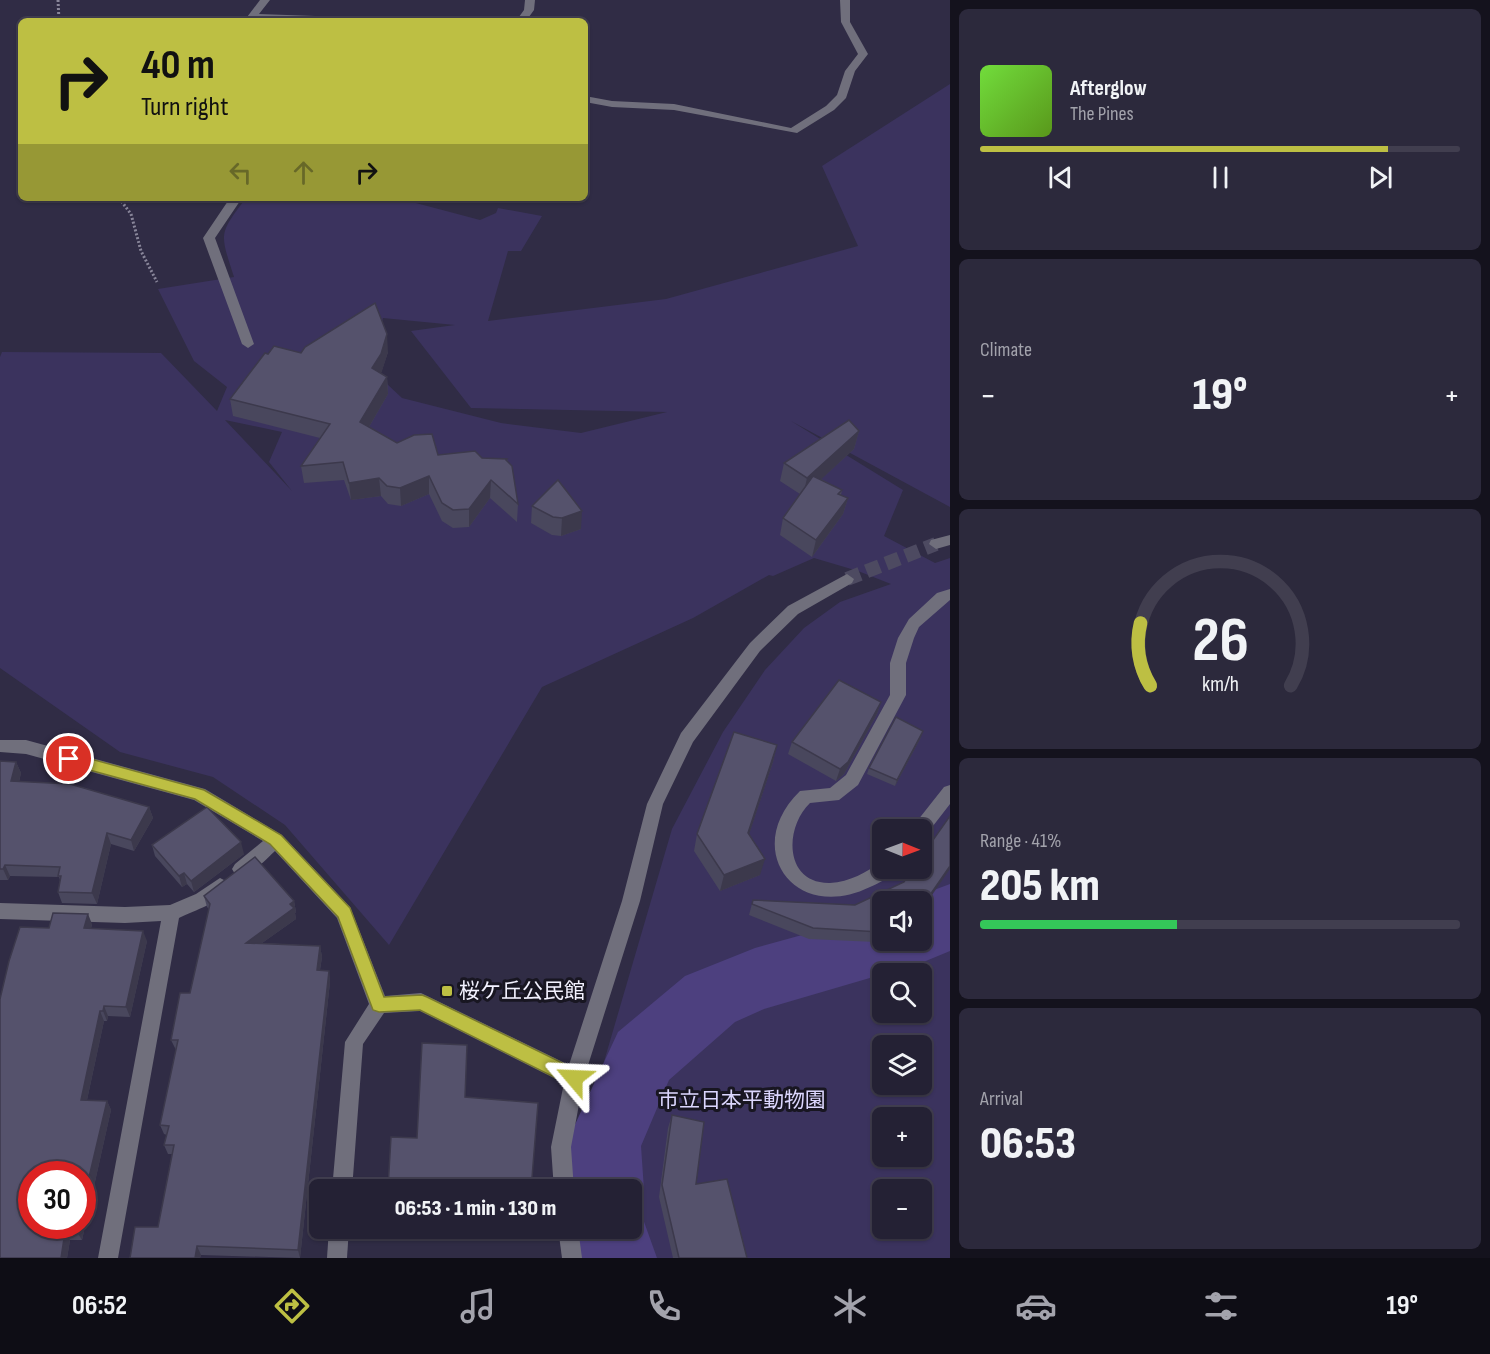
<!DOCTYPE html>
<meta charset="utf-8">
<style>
body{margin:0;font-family:"Sofia Sans Condensed","Noto Sans JP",sans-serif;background:#2c293c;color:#f1f3f6;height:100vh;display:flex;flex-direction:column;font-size:22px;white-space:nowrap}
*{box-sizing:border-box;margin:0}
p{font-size:20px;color:#a3a3ac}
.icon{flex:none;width:33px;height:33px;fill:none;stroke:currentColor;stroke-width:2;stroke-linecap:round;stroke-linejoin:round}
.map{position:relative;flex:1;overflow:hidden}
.sheet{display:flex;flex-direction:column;gap:9px;padding:9px;background:#14121d;width:540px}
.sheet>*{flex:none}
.top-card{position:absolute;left:18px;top:18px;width:570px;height:183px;border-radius:9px;box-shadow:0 2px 4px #0004,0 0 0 2px #413e4f;background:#bdbf43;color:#111;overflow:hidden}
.needle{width:39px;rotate:91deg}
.controls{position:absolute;left:872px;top:819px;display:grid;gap:12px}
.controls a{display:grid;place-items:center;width:60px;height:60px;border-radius:9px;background:#242134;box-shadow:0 2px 4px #0004,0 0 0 2px #413e4f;font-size:30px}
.speed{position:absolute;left:18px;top:1161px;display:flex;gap:12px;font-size:30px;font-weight:700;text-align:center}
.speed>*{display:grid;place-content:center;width:78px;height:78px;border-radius:50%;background:#242134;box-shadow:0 2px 4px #0004,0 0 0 2px #413e4f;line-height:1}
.speed .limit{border:9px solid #d22;background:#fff;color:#111}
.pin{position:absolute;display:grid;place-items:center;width:51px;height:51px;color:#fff;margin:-26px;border:3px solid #fff;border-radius:50%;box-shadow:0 2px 6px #0007}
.me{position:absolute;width:66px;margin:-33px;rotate:296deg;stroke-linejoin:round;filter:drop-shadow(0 0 4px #0008)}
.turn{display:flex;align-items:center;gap:21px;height:126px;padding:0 24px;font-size:27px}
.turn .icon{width:78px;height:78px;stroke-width:2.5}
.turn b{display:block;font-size:42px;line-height:51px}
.lanes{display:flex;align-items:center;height:57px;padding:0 24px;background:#0003;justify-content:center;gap:30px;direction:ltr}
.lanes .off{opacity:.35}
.big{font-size:45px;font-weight:800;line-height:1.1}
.sheet .widget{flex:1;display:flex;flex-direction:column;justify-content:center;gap:9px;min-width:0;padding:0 21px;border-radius:9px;background:#2c293c}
.sheet .dial{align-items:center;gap:0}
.dial svg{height:156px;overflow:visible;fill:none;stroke:#413e4f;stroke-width:7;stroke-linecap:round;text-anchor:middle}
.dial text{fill:#f1f3f6;stroke:none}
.song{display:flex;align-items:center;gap:18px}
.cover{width:72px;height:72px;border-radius:9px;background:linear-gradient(135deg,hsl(100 70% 55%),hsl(90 70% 35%))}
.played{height:6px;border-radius:3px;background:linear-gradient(90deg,#bdbf43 85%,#413e4f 85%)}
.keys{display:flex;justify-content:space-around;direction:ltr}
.heat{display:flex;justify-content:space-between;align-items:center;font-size:33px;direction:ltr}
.charge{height:9px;border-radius:4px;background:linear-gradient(90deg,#34c759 41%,#413e4f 0)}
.trip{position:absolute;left:309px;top:1179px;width:333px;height:60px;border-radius:9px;background:#242134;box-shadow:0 2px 4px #0004,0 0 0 2px #413e4f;font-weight:800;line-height:60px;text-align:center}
.tabs{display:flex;height:96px;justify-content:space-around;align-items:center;background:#0e0d15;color:#a3a3ac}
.tabs .icon{width:42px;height:42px}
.tabs .on{color:#bdbf43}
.tabs b{font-size:27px;color:#f1f3f6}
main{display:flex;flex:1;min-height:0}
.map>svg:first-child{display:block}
</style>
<main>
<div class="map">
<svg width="950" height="1258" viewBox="0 0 950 1258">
<rect width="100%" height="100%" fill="#302c45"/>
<path fill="#3b335e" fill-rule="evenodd" d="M950 84V507L791 421 903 490 884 536 935 563 950 558V1258H595L590 1229 632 1228V1190L583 1189 580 1173 603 1065 672 829 723 732 765 670 804 628 840 602 891 584 858 571 814 558 773 576 769 575 693 618 542 687 389 945 285 825 213 777 120 752 0 668V357L2 352 161 353 217 411 227 387 194 361 158 289 234 277C220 233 218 235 246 198H397L480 220 496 213 498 208 542 216 521 251H508L488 321 666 299 858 246 822 166ZM383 318 455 325 411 331 471 408 667 412 581 433 501 423 402 398 372 370ZM225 420 282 432 269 462 292 491ZM882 830H921V868H882ZM882 902H921V940H882ZM882 974H921V1012H882ZM882 1046H921V1084H882ZM882 1118H921V1156H882ZM882 1190H921V1228H882Z"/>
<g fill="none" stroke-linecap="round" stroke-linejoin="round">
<polygon fill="#4d407f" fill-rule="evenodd" points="950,884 950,951 921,963 764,1009 735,1022 669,1080 641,1146 644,1190 638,1205 657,1258 579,1258 570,1228 632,1228 632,1190 568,1190 565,1146 618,1032 685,976 755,948 882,913 882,940 921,940 921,902 913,902 926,893"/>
<polyline stroke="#4d4a61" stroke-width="14" stroke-dasharray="14 7" stroke-linecap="butt" points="847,579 936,544"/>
<g stroke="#89869a" stroke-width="3" stroke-dasharray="2 2" stroke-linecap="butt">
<polyline points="58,0 59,21"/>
<polyline points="119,198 131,214 141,251 157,282"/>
</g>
<g fill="#706f7c" fill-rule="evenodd">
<polygon points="260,0 270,0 259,14 371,18 376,21 244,21"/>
<polygon points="525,0 535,0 534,10 526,21 516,21 524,10"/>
<polygon points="840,0 850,0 850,22 868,54 855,71 846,98 834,110 797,133 674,110 612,107 585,102 585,96 612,101 674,104 791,128 826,106 837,95 845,71 858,54 841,22"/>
<polygon points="230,198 242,198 215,238 254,344 248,348 242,344 203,238"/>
<polygon points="950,535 950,545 936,549 929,544 931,540"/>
<path d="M847 574 854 579 852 583 798 614 760 651 693 742 663 804 640 901 584 1078 571 1147 574 1190H554L551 1147 564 1083 420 1011 384 1013 363 1044 352 1190H332L345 1042 369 1004 337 918 275 851C265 860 249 879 235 874L232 869 235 864 263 841 194 800 26 754 0 752V740H26L205 789 282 835 350 907 385 996 421 993 569 1065 622 901 647 804 681 733 750 643 788 606Z"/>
<path d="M950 589V600L919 627 914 638 906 663V695L858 785 839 800 810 803C784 828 784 884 830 883 850 882 866 872 882 862V868H895C891 878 879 883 870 887 794 924 741 848 800 791L830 788 846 775 890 695V663L898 638 909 619 937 593Z"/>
<polygon points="950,785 950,804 926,835 921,837 921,830 912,830 914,825 944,787"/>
<path d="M220 878 226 881 229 886C221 903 195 910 179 918L118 1258H98L161 921 125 923 0 919V903L125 907 170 905 196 894Z"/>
<polygon points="329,1228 349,1228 347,1258 327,1258"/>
<polygon points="558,1228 578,1228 582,1258 562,1258"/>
</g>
</g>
<g fill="#49475d">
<polygon points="388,352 381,373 387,377 388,394 369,427 397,443 438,455 482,458 507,459 518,504 517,522 490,498 469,527 453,528 442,521 429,494 401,506 388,504 381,496 351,500 344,480 304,483 301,466 320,438 233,416 230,399 268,354"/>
<polygon points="859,431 854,449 821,479 842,490 841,495 848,498 843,514 812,557 780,535 783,518 800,494 780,481 784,463"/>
<polygon points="558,480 581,529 561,536 552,535 531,523 532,506"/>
<polygon points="881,702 877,714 844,774 836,781 788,754 792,742"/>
<polygon points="921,737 895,786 867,774 869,768"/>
<polygon points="777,745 773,762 749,834 760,875 720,891 694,851 697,834"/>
<polygon points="0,761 16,762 21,773 19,782 149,807 153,818 134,851 111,844 97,904 62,903 58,892 60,880 59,877 10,876 8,880 0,880"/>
<polygon points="152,845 244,854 194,892 187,884 182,887 155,856"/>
<polygon points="904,882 882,939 876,942 809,939 749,915 753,900 855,905"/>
<polygon points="204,896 294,901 296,912 295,913 296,919 262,943 320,946 322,957 320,970 329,971 330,982 300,1258 201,1255 200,1258 130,1258 158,1227 172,1154 168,1154 164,1145 167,1135 164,1134 160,1125 176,1050 171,1040 190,993 209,909 207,907"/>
<polygon points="92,924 91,929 147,941 130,1017 108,1016 107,1021 104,1021 87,1100 107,1101 111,1110 82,1240 70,1240 67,1258 0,1258 49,928"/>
<polygon points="672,1115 696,1184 747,1258 673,1258 659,1197 668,1128"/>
<polygon points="363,1228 445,1228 444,1237 392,1233 391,1239 364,1238"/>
</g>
<g fill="#3c394c">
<polygon points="387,334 388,352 382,371 374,386 372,368"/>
<polygon points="387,377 388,394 362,439 360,422"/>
<polygon points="859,431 854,449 803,496 807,478"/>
<polygon points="429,476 429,494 401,506 400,488"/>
<polygon points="379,478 381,496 351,500 349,483"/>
<polygon points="491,480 490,498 469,527 469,509"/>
<polygon points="848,498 843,514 812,557 816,540"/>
<polygon points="582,511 581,529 561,536 562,518"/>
<polygon points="881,702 877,714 844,774 836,781 840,769"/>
<polygon points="923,731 921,737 895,786 897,780"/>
<polygon points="777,745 773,762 744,850 748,833"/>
<polygon points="16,762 21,773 16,793 11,781"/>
<polygon points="149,807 153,818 134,851 131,840"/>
<polygon points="107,833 111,844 97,904 92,893"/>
<polygon points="241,842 244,854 194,892 191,881"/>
<polygon points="765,859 760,875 720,891 724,875"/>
<polygon points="5,865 10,876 8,880 3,869"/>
<polygon points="950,866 950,869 921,911 921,908"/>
<polygon points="184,873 187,884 182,887 179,876"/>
<polygon points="294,901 296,912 295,913 296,919 248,953 246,943"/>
<polygon points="88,914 92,924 88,938 84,928"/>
<polygon points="143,931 147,941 130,1017 126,1007"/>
<polygon points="882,931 882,939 876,942 880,932"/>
<polygon points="320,946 322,957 318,981 317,970"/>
<polygon points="329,971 330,982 300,1258 298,1250"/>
<polygon points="104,1006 108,1016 107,1021 103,1011"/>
<polygon points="100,1011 104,1021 85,1109 81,1100"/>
<polygon points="107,1101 111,1110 82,1240 77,1232 78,1226 82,1226 82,1207"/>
<polygon points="391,1228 392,1228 392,1233 391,1239"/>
<polygon points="65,1232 70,1240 67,1258 61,1258"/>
<polygon points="197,1246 201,1255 200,1258 195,1258"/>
</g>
<g fill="#55526c" stroke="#3c394c" stroke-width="1.5">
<polygon points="375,303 387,334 381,354 372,368 387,377 360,422 397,443 414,435 432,434 438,455 475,451 482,458 507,459 506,460 512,466 518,504 491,480 469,509 453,510 442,503 429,476 400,488 387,486 379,478 349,483 343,462 301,466 330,424 230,399 265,353 268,354 274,346 301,353 305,347"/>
<polygon points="849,420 859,431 807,478 784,463"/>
<polygon points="813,476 842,490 838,494 848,498 816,540 783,518"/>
<polygon points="558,480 582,511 562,518 553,517 532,506"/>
<polygon points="839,680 881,702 848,762 840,769 792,742"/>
<polygon points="896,717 923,731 897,780 869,768"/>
<polygon points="734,732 777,745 748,833 765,859 724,875 697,834"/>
<polygon points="0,761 16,762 11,781 70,784 149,807 131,840 107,833 92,893 58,892 61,876 58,876 60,867 5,865 3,869 0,869"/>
<polygon points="207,807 241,842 191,881 184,873 179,876 152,845"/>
<polygon points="950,816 950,866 921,908 921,902 882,902 882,931 880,932 813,928 752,904 753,900 855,905 904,882 913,868 921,868 921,857"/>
<polygon points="255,857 294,901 290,904 294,908 246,943 320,946 317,970 329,971 298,1250 197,1246 195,1258 130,1258 135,1227 158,1227 174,1145 164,1145 169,1126 160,1125 178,1040 171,1040 180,993 190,993 210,904 204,896"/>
<polygon points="53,913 88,914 84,928 143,931 126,1007 104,1006 103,1011 100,1011 81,1100 107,1101 82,1207 82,1174 32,1174 32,1226 78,1226 77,1232 65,1232 61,1258 0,1258 0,999 9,961 20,927 49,928"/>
<polygon points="422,1043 467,1045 465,1097 538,1103 531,1190 375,1190 375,1187 388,1188 391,1137 417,1138"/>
<polygon points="672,1115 704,1122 696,1184 727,1179 747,1258 679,1258 662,1185"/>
<polygon points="363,1228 391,1228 390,1231 363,1229"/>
</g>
<polygon fill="#bdbf43" stroke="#7b7c2c" stroke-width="1.5" points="69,753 204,790 281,835 350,908 384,997 422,995 427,997 581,1072 583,1078 581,1084 574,1086 568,1084 420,1010 379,1012 373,1010 338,917 270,844 195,799 64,763 62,759 64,755"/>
<rect fill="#bdbf43" stroke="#181621" stroke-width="2" x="441" y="985" width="12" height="12" rx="3"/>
<g text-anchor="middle" stroke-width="6" stroke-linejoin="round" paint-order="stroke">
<g font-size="21" fill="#f3f2ff" stroke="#181621" text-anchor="start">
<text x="459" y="998">桜ケ丘公民館</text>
</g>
<g font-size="21" fill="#dbd6fd" stroke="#181621">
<text x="742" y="1107">市立日本平動物園</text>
</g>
</g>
</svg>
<div class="controls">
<a><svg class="needle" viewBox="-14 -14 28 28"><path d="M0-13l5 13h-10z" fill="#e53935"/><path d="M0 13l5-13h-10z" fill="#a3a3ac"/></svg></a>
<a><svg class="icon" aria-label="sound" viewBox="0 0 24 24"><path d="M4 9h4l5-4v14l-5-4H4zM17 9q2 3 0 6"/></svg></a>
<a><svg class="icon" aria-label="search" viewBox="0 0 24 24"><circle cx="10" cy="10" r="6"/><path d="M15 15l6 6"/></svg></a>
<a><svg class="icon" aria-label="layers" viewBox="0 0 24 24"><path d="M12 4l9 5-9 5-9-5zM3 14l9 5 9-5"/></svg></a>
<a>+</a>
<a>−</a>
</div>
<div class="speed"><div class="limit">30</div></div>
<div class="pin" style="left:69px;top:759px;background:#d93025"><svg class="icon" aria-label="arrive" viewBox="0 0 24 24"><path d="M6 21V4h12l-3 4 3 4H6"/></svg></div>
<svg class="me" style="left:574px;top:1078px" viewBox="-20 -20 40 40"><path d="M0-17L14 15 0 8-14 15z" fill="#bdbf43" stroke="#fff" stroke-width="4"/></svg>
<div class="trip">06:53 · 1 min · 130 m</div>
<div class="top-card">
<div class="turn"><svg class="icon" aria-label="right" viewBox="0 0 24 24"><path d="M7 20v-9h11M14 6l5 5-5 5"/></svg><div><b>40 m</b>Turn right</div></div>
<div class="lanes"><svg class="icon off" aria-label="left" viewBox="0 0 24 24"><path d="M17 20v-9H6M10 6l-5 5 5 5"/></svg><svg class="icon off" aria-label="ahead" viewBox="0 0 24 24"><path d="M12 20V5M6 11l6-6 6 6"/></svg><svg class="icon" aria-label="right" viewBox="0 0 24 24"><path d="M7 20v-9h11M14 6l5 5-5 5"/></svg></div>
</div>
</div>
<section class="sheet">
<div class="widget">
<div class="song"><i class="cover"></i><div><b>Afterglow</b><p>The Pines</p></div></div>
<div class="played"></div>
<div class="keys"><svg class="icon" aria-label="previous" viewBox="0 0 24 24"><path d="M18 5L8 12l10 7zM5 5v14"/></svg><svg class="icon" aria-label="pause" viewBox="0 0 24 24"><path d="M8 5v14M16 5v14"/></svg><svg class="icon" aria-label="next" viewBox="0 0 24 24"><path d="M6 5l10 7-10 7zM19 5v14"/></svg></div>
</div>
<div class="widget"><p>Climate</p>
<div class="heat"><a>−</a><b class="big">19°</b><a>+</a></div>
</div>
<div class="widget dial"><svg viewBox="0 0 100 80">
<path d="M14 69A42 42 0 1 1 86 69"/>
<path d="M14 69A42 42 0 0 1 9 37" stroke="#bdbf43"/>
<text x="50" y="56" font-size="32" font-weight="700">26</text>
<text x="50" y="72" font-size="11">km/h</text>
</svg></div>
<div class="widget"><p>Range · 41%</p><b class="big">205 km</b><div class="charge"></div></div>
<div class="widget"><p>Arrival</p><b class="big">06:53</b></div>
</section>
</main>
<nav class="tabs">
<b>06:52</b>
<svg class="icon on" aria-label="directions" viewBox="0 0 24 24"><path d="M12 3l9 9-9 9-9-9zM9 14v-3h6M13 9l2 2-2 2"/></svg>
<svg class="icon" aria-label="music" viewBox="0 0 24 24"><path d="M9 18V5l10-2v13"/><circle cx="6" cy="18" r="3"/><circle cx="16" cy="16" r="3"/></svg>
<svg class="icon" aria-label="phone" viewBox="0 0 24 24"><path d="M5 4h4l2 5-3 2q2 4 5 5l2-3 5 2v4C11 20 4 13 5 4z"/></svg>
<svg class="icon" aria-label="climate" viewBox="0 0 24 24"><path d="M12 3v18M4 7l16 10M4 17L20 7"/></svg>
<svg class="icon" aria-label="car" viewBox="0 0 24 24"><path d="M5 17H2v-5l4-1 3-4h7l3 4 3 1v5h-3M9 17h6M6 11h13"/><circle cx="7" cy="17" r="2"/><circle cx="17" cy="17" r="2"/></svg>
<svg class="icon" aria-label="filters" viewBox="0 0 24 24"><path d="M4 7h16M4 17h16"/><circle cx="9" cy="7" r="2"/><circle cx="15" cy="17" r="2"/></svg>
<b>19°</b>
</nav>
